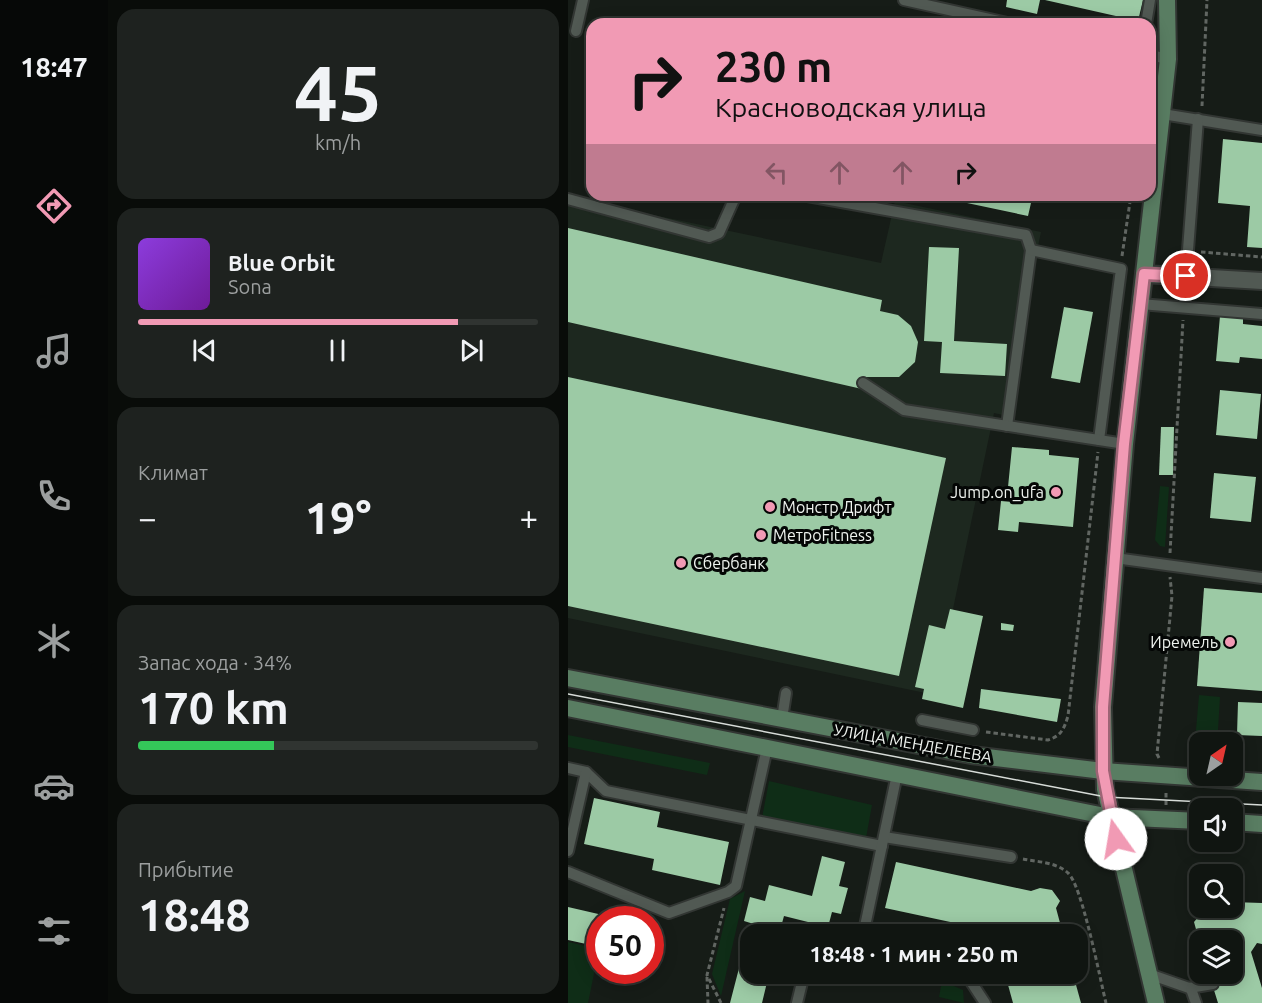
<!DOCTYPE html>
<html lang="ru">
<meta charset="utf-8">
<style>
body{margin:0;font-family:Ubuntu,sans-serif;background:#1e221f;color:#f1f3f6;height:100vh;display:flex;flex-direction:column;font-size:22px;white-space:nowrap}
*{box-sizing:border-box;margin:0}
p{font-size:20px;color:#9c9f9f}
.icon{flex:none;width:33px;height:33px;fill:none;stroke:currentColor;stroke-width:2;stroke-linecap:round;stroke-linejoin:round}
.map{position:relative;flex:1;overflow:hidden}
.panel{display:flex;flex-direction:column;gap:9px;padding:9px;background:#090c09;width:460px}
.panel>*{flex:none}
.top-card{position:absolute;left:18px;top:18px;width:570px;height:183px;border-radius:18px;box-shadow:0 3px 15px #0003,0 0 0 2px #303431;background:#f19ab4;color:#111;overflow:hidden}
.needle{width:39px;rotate:34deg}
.tools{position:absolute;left:621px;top:732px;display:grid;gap:12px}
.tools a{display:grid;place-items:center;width:54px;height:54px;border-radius:12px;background:#101511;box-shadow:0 3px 15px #0003,0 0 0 2px #303431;font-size:30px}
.speed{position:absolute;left:18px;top:906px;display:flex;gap:12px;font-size:30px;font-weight:700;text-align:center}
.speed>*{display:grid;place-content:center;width:78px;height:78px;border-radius:50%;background:#101511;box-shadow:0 3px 15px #0003,0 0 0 2px #303431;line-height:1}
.speed .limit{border:9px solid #d22;background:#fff;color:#111}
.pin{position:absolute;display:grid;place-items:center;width:51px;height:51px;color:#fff;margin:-26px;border:3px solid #fff;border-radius:50%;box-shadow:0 2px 6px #0007}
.me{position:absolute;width:66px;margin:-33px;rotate:347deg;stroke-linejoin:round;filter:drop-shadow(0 0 4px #0008)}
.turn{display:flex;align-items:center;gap:21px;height:126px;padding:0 30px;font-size:27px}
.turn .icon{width:78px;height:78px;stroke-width:2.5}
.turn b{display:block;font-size:42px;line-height:51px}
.lanes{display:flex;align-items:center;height:57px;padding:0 30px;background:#0003;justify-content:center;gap:30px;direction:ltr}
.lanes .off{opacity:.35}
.big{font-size:45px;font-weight:600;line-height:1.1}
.panel .card{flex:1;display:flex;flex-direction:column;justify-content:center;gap:9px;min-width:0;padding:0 21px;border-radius:18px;background:#1e221f}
.panel .dial{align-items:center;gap:0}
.dial b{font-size:78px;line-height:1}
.song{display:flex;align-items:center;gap:18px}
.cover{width:72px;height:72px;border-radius:9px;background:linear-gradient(135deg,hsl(270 70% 55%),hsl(280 70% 35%))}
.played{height:6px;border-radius:3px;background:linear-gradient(90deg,#f19ab4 80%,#303431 80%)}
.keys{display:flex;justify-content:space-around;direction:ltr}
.heat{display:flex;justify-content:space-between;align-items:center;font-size:33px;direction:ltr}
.charge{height:9px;border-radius:4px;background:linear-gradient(90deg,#34c759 34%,#303431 0)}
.trip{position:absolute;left:172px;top:924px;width:348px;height:60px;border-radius:18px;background:#101511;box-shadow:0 3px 15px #0003,0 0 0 2px #303431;font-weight:600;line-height:60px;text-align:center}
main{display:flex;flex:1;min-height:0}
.menu{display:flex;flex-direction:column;width:108px;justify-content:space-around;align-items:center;background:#060807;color:#9c9f9f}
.menu .icon{width:42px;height:42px}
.menu .current{color:#f19ab4}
.menu b{font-size:27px;color:#f1f3f6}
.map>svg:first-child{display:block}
</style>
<main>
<nav class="menu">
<b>18:47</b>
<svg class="icon current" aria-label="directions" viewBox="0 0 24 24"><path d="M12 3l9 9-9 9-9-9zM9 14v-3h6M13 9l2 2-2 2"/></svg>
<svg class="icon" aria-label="music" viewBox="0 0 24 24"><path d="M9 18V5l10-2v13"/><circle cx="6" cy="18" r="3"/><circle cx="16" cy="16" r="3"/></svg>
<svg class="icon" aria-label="phone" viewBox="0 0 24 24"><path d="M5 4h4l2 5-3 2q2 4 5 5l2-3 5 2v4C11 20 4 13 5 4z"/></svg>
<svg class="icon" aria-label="climate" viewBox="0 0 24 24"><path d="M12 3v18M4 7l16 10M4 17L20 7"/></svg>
<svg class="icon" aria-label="car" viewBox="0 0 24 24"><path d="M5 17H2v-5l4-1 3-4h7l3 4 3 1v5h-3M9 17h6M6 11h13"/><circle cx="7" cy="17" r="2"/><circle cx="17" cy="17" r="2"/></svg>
<svg class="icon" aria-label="filters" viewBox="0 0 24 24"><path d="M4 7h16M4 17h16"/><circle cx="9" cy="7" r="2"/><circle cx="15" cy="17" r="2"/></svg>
</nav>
<section class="panel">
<div class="card dial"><b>45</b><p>km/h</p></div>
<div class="card">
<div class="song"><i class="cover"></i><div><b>Blue Orbit</b><p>Sona</p></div></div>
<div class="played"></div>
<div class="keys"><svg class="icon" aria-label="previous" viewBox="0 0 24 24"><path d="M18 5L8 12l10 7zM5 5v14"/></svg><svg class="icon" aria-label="pause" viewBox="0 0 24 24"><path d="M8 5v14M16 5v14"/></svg><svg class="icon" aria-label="next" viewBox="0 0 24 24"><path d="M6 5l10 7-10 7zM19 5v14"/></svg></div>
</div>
<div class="card"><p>Климат</p>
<div class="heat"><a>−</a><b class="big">19°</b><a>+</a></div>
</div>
<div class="card"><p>Запас хода · 34%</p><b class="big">170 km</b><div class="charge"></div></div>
<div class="card"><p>Прибытие</p><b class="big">18:48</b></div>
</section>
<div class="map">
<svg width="694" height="1003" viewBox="0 0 694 1003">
<rect width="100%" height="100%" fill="#161c17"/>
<polygon fill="#1d281f" points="0,197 313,263 327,201 473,232 435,415 426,413 367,695 0,618"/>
<g fill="#0f2d17">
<polygon points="592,486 601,487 597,547 592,546 587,540"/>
<polygon points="631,695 652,697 650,730 664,731 664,742 632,742 631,753 626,753"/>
<polygon points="0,735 142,763 139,775 0,747"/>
<polygon points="201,781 304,805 298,838 194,818"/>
<polygon points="177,891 153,996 144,974 162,899"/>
<polygon points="0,942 31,949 31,965 28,964 20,1003 0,1003"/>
<polygon points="374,981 395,990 396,1003 371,997"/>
</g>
<g fill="#9ccaa5">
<polygon points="439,0 472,0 469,14 438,7"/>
<polygon points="477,0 575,0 570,21"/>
<polygon points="655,139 694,143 694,248 679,247 682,206 650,203"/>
<polygon points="401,195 452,195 451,200 463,203 460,216 399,203"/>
<polygon points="0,228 314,300 312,311 330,315 343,326 350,342 347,362 331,377 297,377 294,389 0,322"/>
<polygon points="361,247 391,248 386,341 439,344 437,376 372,373 374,342 356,341"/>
<polygon points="496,307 525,312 512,383 483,378"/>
<polygon points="652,316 675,318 675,324 694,326 694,359 672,357 671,363 648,361"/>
<polygon points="0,377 378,458 331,676 0,606"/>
<polygon points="652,390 693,394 689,439 648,435"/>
<polygon points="593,427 606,427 605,475 591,475"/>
<polygon points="444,447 481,450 481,455 511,458 505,527 451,522 450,532 430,530 433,501 444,502 445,487 440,487"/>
<polygon points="646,473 688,477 683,522 642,518"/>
<polygon points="636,588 694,593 694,691 629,686"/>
<polygon points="382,609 415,616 395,708 354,699 356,689 347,687 361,625 377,629"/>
<polygon points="433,623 446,625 445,631 433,630"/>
<polygon points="413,689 493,699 489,722 411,708"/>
<polygon points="670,702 694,703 694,736 669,735"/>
<polygon points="26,798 92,812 89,827 161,842 152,885 84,870 86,859 16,844"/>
<polygon points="254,856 277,862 271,886 280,888 273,914 264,912 260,927 216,916 211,934 187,934 189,925 176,921 182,897 197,901 201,885 244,896"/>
<polygon points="328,862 463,891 472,888 484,890 492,901 488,908 495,934 426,934 415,929 317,908"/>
<polygon points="664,902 694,903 694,944 689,943 683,952 694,988 694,1003 650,1003 641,974 664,974 664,940 631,940 626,922 638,908 664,908"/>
<polygon points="0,907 52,919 51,920 32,920 32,947 0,940"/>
<polygon points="177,945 183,947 183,974 201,974 194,1003 162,1003"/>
<polygon points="437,974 505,974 513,1003 445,1003"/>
</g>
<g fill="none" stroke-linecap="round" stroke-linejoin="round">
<defs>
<g id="service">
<polyline points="336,0 444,24"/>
<polyline points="578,24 582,0"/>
<polyline points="8,31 15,0"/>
<polyline points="582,55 600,59"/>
<polyline points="582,112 694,130"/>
<polyline points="234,195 458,235 463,250 439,426"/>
<polyline points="0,199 141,237 151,233 168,195"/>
<polyline points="463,250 553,269 531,440"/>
<polyline points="618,276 630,119"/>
<polyline points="572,304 694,314"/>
<polyline points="295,383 336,410 557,444"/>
<polyline points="547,558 694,578"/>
<polyline points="214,719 218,693"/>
<polyline points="354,720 405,730"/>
<polyline points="0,768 18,772 38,791 314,846"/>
<polyline points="316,837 443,857"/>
<polyline points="0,851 18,772"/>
<polyline points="0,872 101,913 160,892 168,886 199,748"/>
<polyline points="262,934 296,931"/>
<polyline points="304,934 296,931 329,774"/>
<polyline points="398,974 417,1003"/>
<polyline points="581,974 621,988 645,984"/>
<polyline points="623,989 628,1003"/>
<polyline points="229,1003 236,974"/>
</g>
<polyline id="minor" points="576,274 694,281"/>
<g id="secondary">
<polyline points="0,678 403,755 535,771 694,782"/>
<polyline points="0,708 542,817 632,821"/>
<polyline points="664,822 694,824"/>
<polyline points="588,1003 537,789 535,707 557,444 600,59 599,0"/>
</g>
</defs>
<use href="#service" stroke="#323633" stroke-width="14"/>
<use href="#minor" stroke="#323633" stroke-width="20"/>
<use href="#secondary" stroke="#323633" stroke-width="20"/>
<g stroke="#616662" stroke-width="3" stroke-dasharray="4.5 3" stroke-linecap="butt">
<polyline points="634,106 639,0"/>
<polyline points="633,252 694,257"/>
<polyline points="554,256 563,195"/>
<polyline points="602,553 615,320"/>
<path d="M418 732 480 740C493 736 496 729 500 716L530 452"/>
<polyline points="591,758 589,754 604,596 602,577"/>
<polyline points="598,805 598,790"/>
<path d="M455 859C470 862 488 862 500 873 514 885 532 979 538 1003"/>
<polyline points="139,977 140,1003"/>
<polyline points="153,1003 139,975 156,908"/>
</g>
<use href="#service" stroke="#515953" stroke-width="10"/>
<use href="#minor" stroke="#515953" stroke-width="16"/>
<use href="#secondary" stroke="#597d62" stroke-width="16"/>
<polyline stroke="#d7dcd8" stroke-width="1.5" points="0,694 538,797 694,805"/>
</g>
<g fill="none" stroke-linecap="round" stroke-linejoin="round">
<defs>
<polyline id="route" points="548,839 535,771 535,707 556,444 576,274 618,276"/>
</defs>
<use href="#route" stroke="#9d6475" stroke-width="15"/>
<use href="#route" stroke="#f19ab4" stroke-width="10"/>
</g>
<g fill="#f19ab4" stroke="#040605" stroke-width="2">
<circle cx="488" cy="492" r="6"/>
<circle cx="202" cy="507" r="6"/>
<circle cx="193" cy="535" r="6"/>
<circle cx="113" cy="563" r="6"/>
<circle cx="662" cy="642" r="6"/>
</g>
<g text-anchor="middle" stroke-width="6" stroke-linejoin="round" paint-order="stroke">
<g font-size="16" fill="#eff3ef" stroke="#040605" text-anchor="start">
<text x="476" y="498" text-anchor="end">Jump.on_ufa</text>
<text x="214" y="513">Монстр Дрифт</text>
<text x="205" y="541">МетроFitness</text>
<text x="125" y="569">Сбербанк</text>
<text x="650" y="648" text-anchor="end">Иремель</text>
</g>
<g font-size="16" fill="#eff3ef" stroke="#040605">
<text transform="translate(345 743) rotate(10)" y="6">УЛИЦА МЕНДЕЛЕЕВА</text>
</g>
</g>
</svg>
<div class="tools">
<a><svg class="needle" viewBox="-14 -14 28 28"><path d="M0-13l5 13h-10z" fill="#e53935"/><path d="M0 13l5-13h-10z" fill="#9c9f9f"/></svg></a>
<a><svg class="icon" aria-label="sound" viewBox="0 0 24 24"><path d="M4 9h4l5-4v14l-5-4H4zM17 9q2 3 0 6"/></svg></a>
<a><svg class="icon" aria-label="search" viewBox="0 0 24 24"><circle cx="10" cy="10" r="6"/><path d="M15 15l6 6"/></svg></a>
<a><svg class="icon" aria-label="layers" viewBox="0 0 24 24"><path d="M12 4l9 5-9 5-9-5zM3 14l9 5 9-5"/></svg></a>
</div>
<div class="speed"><div class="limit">50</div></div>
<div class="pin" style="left:618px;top:276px;background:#d93025"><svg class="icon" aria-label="arrive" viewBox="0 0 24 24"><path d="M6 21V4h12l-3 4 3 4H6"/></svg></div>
<svg class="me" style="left:548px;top:839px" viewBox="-20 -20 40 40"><circle r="19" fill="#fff"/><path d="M0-13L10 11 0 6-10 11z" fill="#f19ab4"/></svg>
<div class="trip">18:48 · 1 мин · 250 m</div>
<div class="top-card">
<div class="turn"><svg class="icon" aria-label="right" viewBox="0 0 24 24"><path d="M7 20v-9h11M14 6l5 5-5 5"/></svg><div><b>230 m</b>Красноводская улица</div></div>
<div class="lanes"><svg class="icon off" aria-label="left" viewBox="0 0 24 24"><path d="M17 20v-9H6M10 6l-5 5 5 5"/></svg><svg class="icon off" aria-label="ahead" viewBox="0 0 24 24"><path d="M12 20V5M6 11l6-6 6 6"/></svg><svg class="icon off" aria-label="ahead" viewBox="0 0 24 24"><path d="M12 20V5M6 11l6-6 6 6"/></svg><svg class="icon" aria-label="right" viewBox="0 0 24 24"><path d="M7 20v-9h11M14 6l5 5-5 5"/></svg></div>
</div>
</div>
</main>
